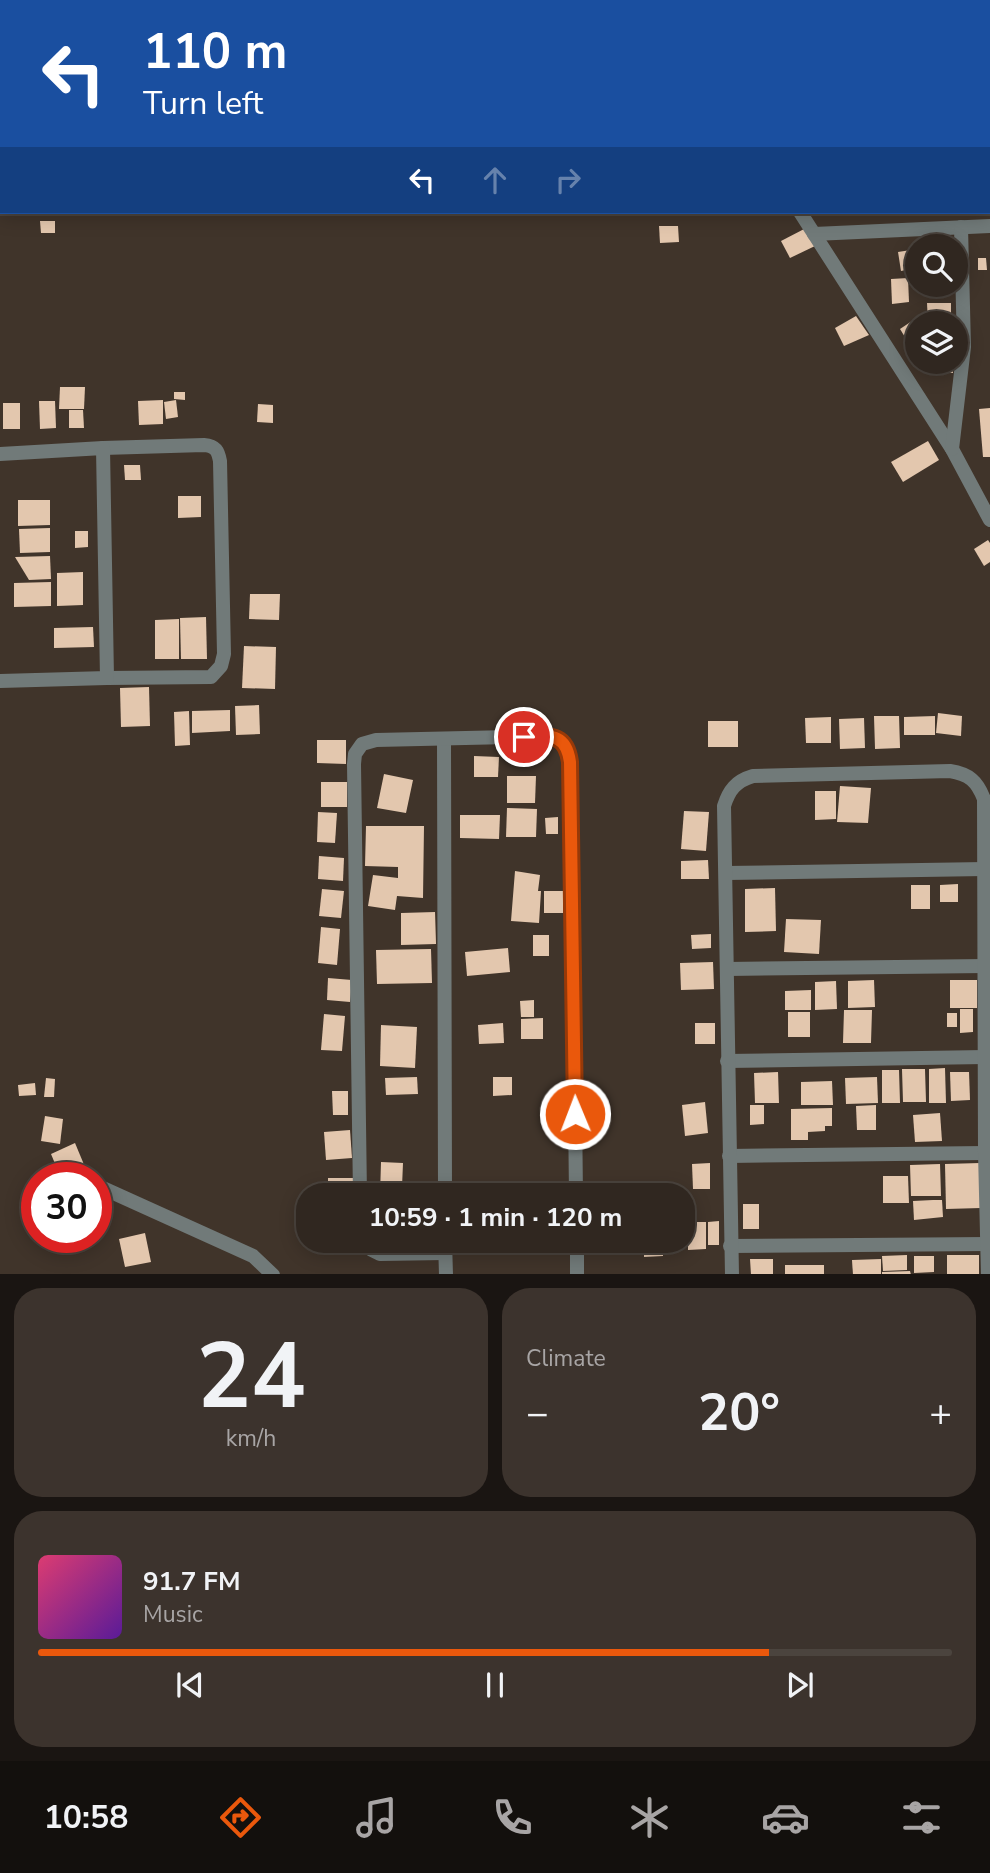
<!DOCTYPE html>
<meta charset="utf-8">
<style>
body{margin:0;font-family:"Nunito Sans",sans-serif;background:#3c332d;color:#f1f3f6;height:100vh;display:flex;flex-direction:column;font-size:26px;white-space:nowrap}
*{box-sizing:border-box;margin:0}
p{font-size:23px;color:#a8a5a5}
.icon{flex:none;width:38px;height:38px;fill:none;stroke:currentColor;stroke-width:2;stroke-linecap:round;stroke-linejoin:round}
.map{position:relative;height:1274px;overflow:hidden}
.sheet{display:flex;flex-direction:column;gap:14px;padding:14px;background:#1a1512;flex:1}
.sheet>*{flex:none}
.guide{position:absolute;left:0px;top:0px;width:990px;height:214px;box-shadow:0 4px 18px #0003,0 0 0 2px #4b443e;background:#1a4fa0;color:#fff;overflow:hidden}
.controls{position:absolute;left:905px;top:234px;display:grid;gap:14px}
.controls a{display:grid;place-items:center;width:63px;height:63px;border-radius:50%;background:#302720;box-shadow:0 4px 18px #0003,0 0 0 2px #4b443e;font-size:35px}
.speed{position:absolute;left:21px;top:1162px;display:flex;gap:14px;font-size:35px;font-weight:700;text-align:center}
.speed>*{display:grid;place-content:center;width:91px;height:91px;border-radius:50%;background:#302720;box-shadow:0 4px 18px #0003,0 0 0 2px #4b443e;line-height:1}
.speed .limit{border:10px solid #d22;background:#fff;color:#111}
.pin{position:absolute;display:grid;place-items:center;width:60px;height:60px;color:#fff;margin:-30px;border:4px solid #fff;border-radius:50%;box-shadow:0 2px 7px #0007}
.me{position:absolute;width:77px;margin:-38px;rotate:359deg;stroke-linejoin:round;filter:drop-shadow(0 0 5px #0008)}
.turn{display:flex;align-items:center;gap:24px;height:147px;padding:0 28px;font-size:32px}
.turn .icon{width:91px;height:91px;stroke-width:2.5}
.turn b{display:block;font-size:49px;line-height:60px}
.lanes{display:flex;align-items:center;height:66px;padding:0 28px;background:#0003;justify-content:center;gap:35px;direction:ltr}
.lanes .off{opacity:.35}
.big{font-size:52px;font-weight:700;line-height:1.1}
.sheet .card{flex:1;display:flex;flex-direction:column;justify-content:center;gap:10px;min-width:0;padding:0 24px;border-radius:28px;background:#3c332d}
.sheet .dial{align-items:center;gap:0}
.dial b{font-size:91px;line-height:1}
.song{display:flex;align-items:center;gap:21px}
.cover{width:84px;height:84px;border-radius:10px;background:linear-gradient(135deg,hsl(340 70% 55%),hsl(270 70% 35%))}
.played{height:7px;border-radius:4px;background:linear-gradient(90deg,#ea580c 80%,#4b443e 80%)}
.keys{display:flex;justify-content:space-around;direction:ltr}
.heat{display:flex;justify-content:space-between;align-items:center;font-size:38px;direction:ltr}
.sheet .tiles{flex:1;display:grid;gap:14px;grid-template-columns:1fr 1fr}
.card:last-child{grid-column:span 2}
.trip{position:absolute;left:296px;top:1183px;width:399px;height:70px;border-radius:28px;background:#302720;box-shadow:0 4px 18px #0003,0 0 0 2px #4b443e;font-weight:700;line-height:70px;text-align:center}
.menu{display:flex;height:112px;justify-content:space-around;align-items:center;background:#13100d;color:#a8a5a5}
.menu .icon{width:49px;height:49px}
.menu .active{color:#ea580c}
.menu b{font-size:32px;color:#f1f3f6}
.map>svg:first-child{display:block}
</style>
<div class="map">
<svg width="990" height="1275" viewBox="0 0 990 1275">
<rect width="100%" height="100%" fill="#40342a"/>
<g fill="#e3c7ae">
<rect x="919" y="212" width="16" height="3"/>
<polygon points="40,221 55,221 55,233 41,233"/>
<polygon points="659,226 678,226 679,242 660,243"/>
<polygon points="808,227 815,246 790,258 781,241"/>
<polygon points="917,249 917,268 901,271 898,252"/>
<polygon points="978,258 986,258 987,270 978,270"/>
<polygon points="908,278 909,302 892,304 891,279"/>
<polygon points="936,285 944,285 946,294 938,296"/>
<polygon points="927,303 951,303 951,324 928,324"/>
<polygon points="856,316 869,335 844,346 835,328"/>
<polygon points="915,319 917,337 908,342 900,329"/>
<rect x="926" y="362" width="27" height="11"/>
<polygon points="60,387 85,387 84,409 59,409"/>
<polygon points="174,392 185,392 185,400 174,399"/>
<polygon points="163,400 163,424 139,425 138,401"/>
<polygon points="176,400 178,417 166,419 164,402"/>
<polygon points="39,401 55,401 56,428 40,429"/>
<rect x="3" y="403" width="17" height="26"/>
<polygon points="258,404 273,405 273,423 257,422"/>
<polygon points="990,408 990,457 983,457 979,409"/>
<polygon points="69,410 83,410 84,428 69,428"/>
<polygon points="928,441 939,460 903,482 891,462"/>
<polygon points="124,465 140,465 141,480 125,480"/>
<polygon points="178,496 201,496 201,517 178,518"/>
<polygon points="18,500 50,500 50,525 18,526"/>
<polygon points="50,528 50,552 20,553 19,529"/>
<polygon points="75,531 88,531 88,547 75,548"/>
<polygon points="988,540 990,543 990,562 984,566 974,549"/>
<polygon points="50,556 51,579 29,580 15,557"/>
<polygon points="83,572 83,605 57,606 57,573"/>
<polygon points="51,582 51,606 14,607 14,583"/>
<polygon points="250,594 280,594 279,620 249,619"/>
<polygon points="206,617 207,659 181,659 180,618"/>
<polygon points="179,619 179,659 155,659 155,620"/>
<polygon points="93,627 94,647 54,648 54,628"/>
<polygon points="244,646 276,647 275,689 242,688"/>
<polygon points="149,687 150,726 121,727 120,688"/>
<polygon points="259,705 260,734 236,735 235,706"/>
<polygon points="230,710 230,731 192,733 192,711"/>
<polygon points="189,711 190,745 175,746 174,712"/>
<polygon points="938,713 962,716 961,736 936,733"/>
<polygon points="874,716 899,716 900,748 875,749"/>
<polygon points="935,716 935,735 904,735 904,717"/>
<polygon points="831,717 831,743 806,743 805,718"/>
<polygon points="864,718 865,748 840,749 839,719"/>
<rect x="708" y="721" width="30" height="26"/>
<polygon points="317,740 346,740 346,764 317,763"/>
<polygon points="474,756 499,757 498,777 474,777"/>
<polygon points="384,774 413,780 406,813 377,808"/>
<polygon points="507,776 536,776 535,803 507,803"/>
<rect x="321" y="782" width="26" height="25"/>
<polygon points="840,786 871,788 868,823 837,822"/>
<polygon points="815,791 836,791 836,819 815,820"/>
<polygon points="507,808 537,809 536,837 506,837"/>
<polygon points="684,811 709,812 706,851 681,849"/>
<polygon points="318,812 337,813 335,843 317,842"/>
<polygon points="460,815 500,815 499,839 460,838"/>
<polygon points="558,817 558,834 546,834 545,818"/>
<polygon points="366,826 424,826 423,898 397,896 395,910 368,906 373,875 398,878 398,867 365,866"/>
<polygon points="319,856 344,858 343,881 318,879"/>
<polygon points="708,860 709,879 681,879 681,861"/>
<polygon points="515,871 540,875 538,891 541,891 539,923 511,921"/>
<polygon points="958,884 958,902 940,902 940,885"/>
<rect x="911" y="885" width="19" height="24"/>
<polygon points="775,888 776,931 745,932 745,889"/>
<polygon points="322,889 344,891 341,918 319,916"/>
<rect x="544" y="891" width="19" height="22"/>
<polygon points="435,912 436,944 401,945 401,913"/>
<polygon points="786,919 821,920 819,954 784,952"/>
<polygon points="321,927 340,929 337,965 318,963"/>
<polygon points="711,934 711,948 692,949 691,935"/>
<rect x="533" y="935" width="16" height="21"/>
<polygon points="508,948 510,972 467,976 465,952"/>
<polygon points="431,949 432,983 377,984 376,950"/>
<polygon points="713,962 714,989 681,990 680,963"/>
<polygon points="328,978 352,980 350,1002 327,1000"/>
<polygon points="874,980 875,1007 848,1008 848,981"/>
<rect x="950" y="980" width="27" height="28"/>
<polygon points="836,981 837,1009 815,1010 815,982"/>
<polygon points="811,990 811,1010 785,1010 785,991"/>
<polygon points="534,1000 534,1017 521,1017 520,1001"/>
<polygon points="960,1009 973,1009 973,1032 960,1033"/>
<polygon points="844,1010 872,1010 871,1043 843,1043"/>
<rect x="788" y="1012" width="22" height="25"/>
<rect x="947" y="1013" width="10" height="14"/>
<polygon points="324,1014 345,1016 342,1051 321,1050"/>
<polygon points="543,1018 543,1039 521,1039 521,1019"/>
<polygon points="503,1023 504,1043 479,1044 478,1025"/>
<rect x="695" y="1023" width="20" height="21"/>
<polygon points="381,1025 417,1027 415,1068 380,1066"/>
<polygon points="945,1068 946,1103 929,1103 929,1069"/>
<polygon points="902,1069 925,1069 926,1102 903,1102"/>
<polygon points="882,1070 899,1070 900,1103 882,1103"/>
<polygon points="778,1072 779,1103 755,1103 754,1073"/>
<polygon points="950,1072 969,1072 970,1100 951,1101"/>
<polygon points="417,1077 418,1094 386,1095 385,1078"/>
<polygon points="493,1077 512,1077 512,1095 493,1096"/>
<polygon points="877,1077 878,1103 846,1104 845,1078"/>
<polygon points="46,1078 55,1079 54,1097 44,1097"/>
<polygon points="832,1081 833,1105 801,1105 801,1082"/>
<polygon points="35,1083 36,1095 19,1096 18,1085"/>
<polygon points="332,1091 348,1091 348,1115 333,1115"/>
<polygon points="705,1102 708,1133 685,1136 682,1105"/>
<polygon points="750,1105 764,1105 764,1124 750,1125"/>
<polygon points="876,1105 876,1130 857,1130 856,1106"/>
<polygon points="832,1108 832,1126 825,1126 825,1131 808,1132 808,1140 791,1140 791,1109"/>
<polygon points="940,1113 942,1141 915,1142 913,1115"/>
<polygon points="45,1116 63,1119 60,1144 41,1141"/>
<polygon points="350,1130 352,1158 326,1160 324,1132"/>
<polygon points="75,1143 85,1167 61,1178 51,1154"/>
<polygon points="381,1162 403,1163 402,1187 395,1187 403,1188 403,1195 380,1195"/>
<polygon points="710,1163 710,1189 693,1189 692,1164"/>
<polygon points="980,1163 981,1208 946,1209 945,1164"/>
<polygon points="940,1164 941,1196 911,1196 910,1165"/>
<polygon points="883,1176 908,1176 909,1203 883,1203"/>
<rect x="328" y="1178" width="26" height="17"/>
<polygon points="933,1200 942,1200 943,1217 914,1220 913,1201"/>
<rect x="743" y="1204" width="16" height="25"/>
<polygon points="719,1221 719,1245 708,1245 708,1222"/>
<polygon points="688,1222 706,1222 706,1249 688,1250"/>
<polygon points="145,1233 151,1262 125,1267 119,1239"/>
<polygon points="327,1241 351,1241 351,1251 328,1252"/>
<polygon points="644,1241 663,1241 663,1256 644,1257"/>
<polygon points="907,1255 907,1270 883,1271 882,1256"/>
<rect x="947" y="1255" width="32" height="20"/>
<polygon points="914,1256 934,1256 934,1272 914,1273"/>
<polygon points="750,1259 773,1259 773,1275 751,1275"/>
<polygon points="881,1259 881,1275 853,1275 852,1260"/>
<rect x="785" y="1265" width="39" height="10"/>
<polygon points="910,1271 911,1275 882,1275 882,1272"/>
</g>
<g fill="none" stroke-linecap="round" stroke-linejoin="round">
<g stroke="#717a79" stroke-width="14">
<polyline points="4,0 12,2"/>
<polyline points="101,2 102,0"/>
<polyline points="747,2 747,0"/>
<polyline points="989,43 990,43"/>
<polyline points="989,136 990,136"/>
<polyline points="800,212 952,449 990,520"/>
<polyline points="814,234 990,226"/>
<path d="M103 448 204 445C216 446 218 451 220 461L224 654 221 666 211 677 107 678"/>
<polyline points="952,449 964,347 961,227"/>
<polyline points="0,454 103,448 107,678 0,681"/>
<polyline points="444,740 445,1195"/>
<polyline points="726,873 985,869"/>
<polyline points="727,969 986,966"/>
<polyline points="727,1061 985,1057"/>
<polyline points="729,1156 985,1153"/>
<polyline points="96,1185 253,1256 273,1275"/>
<polyline points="360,1195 354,764 355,754 362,744 376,740 551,736 565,744 571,762 576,1195"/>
<polyline points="364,1241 372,1250 380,1254 445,1253"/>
<polyline points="445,1241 446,1275"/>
<polyline points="577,1241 577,1275"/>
<polyline points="730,1246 988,1244"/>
<path d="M732 1275 724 806C729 790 736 781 753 776L950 771C969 774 977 781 984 799L985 1153 988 1275"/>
</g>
</g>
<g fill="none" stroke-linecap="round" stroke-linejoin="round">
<defs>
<path id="route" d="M524 737C549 736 566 732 570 762L575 1114"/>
</defs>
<use href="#route" stroke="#983908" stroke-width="18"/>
<use href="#route" stroke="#ea580c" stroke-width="12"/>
</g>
</svg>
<div class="controls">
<a><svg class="icon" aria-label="search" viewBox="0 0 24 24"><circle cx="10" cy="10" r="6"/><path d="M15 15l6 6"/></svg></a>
<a><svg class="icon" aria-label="layers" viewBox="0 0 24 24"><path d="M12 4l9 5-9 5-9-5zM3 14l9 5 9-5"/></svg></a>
</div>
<div class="speed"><div class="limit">30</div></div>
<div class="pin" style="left:524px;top:737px;background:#d93025"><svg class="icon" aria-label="arrive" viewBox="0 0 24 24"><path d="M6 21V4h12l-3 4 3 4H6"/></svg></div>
<svg class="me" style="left:575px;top:1114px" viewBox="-20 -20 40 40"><circle r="17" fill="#ea580c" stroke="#fff" stroke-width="3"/><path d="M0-11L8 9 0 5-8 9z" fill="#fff"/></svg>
<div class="trip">10:59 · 1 min · 120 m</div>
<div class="guide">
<div class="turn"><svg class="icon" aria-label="left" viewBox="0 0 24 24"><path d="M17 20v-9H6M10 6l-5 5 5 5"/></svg><div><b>110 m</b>Turn left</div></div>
<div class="lanes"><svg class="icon" aria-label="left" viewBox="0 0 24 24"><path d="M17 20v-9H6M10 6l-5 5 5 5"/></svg><svg class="icon off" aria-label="ahead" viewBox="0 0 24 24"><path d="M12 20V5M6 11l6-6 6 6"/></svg><svg class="icon off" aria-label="right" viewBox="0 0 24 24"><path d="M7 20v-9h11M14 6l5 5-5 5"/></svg></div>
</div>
</div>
<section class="sheet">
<div class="tiles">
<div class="card dial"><b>24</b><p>km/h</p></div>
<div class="card"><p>Climate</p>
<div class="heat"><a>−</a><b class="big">20°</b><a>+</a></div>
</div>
<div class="card">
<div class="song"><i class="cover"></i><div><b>91.7 FM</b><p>Music</p></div></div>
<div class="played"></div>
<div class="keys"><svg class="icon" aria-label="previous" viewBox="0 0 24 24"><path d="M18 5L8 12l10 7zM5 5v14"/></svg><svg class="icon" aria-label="pause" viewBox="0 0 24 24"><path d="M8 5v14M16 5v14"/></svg><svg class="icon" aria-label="next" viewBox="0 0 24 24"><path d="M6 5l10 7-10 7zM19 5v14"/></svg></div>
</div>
</div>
</section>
<nav class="menu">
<b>10:58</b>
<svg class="icon active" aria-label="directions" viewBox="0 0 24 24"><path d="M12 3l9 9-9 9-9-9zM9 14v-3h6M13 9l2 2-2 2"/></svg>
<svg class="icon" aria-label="music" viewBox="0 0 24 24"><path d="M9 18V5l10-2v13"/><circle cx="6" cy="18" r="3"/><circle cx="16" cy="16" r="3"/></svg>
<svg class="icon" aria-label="phone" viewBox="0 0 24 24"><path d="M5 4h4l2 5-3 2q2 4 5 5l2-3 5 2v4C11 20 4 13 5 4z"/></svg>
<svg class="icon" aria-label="climate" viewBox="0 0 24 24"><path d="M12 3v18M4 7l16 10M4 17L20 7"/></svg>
<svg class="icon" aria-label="car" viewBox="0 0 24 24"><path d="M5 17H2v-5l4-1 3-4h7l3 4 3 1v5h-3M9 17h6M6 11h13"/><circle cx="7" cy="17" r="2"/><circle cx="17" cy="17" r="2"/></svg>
<svg class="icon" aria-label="filters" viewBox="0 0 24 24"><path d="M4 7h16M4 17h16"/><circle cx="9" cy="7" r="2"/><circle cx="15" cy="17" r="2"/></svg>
</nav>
